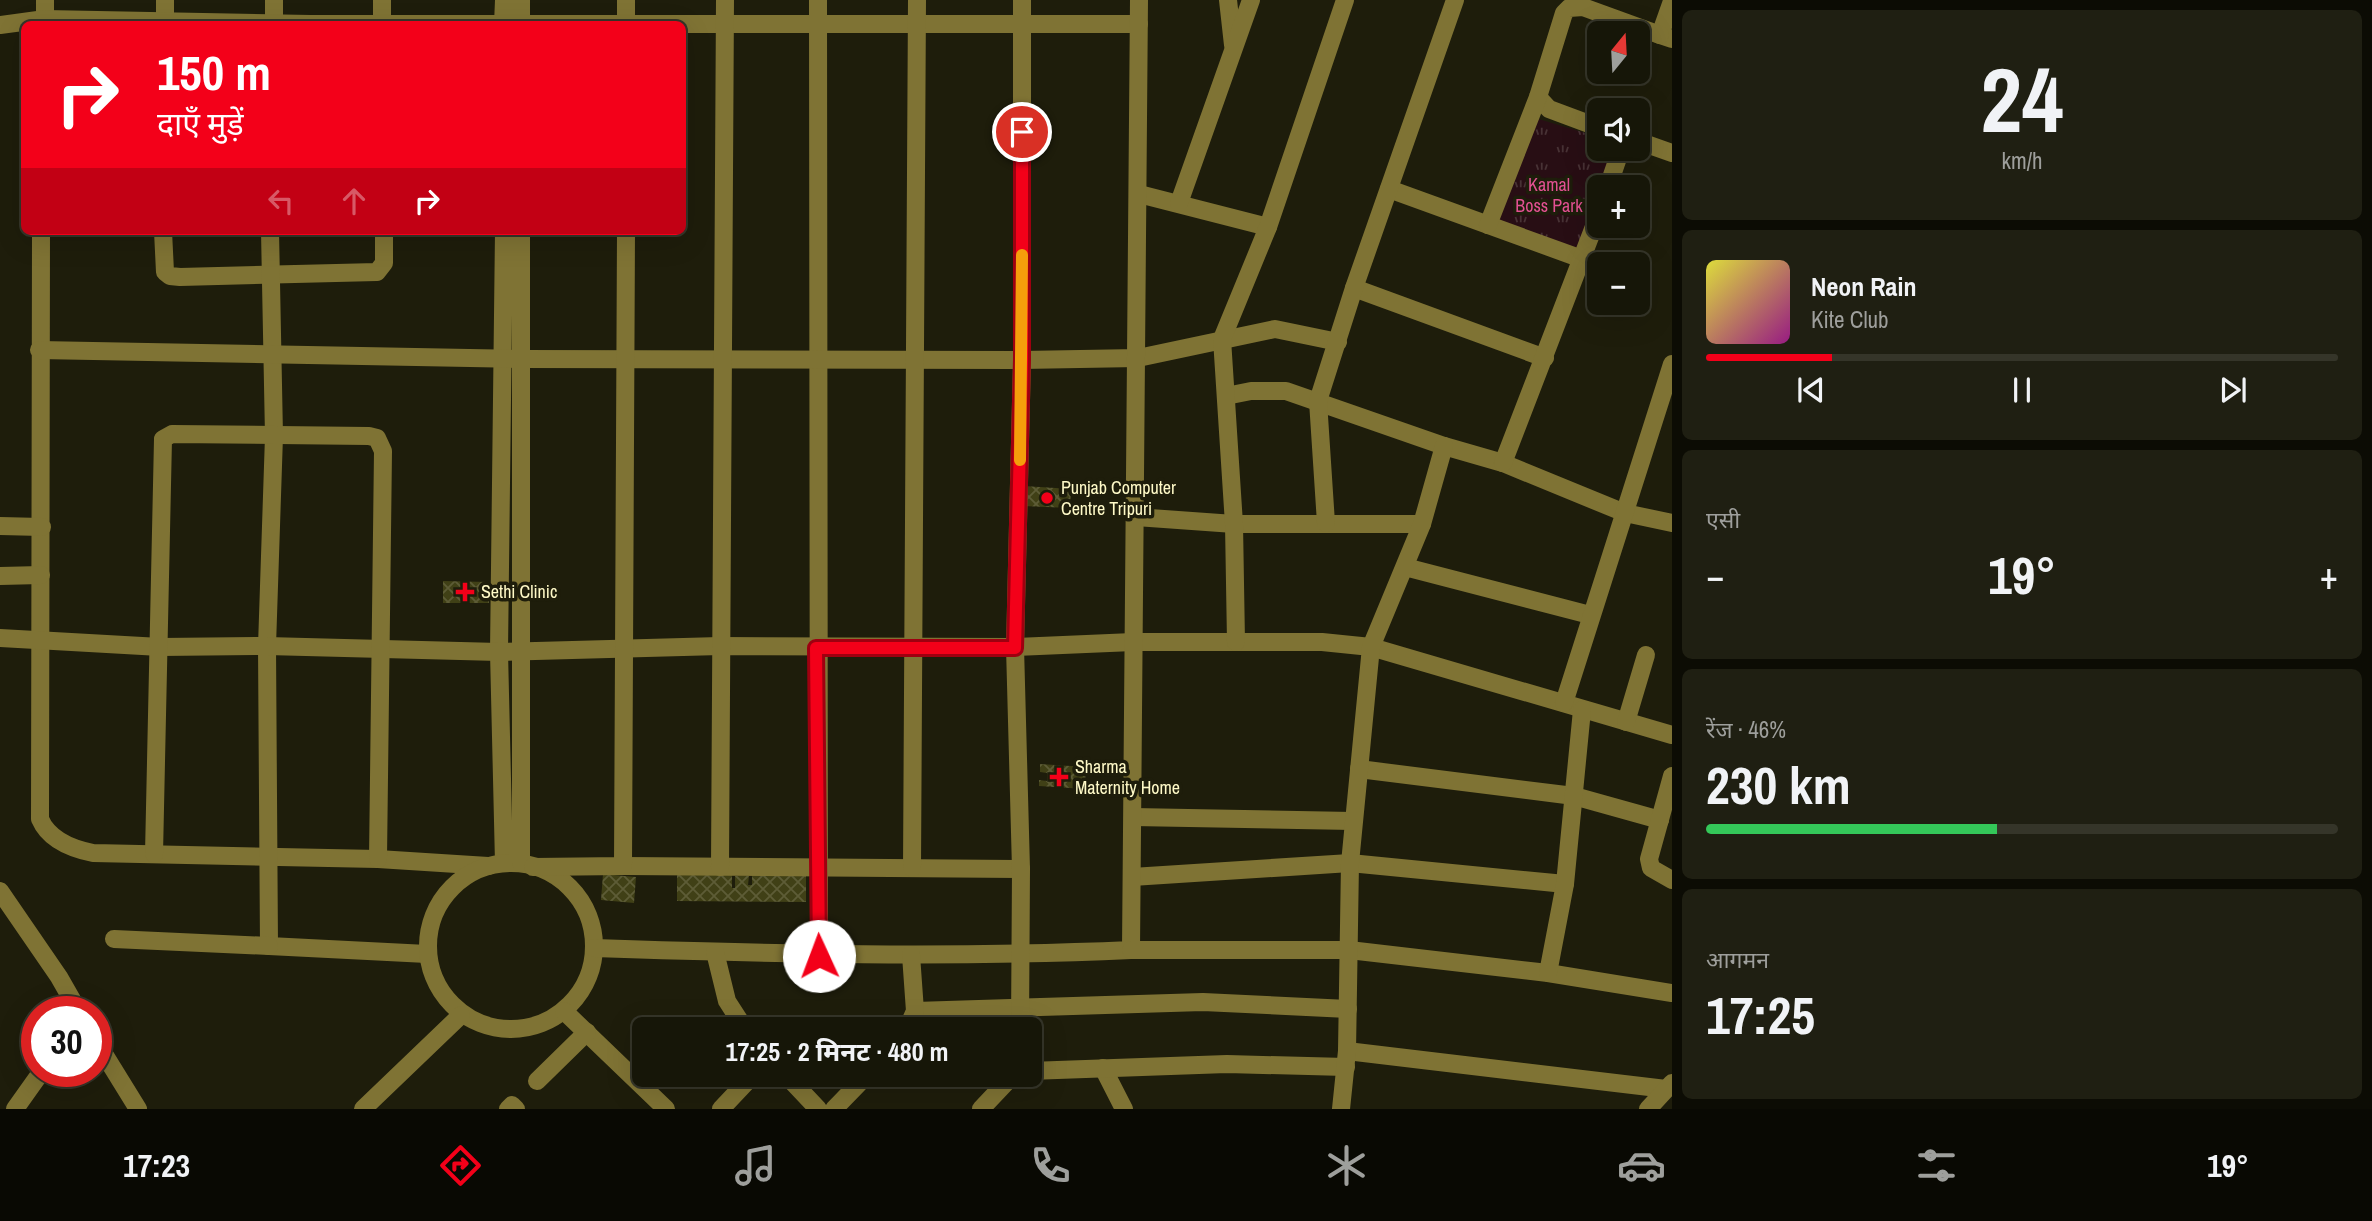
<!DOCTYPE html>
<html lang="hi">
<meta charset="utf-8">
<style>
body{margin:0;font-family:"Archivo Narrow","Noto Sans Devanagari",sans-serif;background:#1f1f12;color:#f1f3f6;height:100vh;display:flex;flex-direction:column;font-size:26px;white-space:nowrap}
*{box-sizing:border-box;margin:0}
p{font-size:23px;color:#9e9f9c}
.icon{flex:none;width:38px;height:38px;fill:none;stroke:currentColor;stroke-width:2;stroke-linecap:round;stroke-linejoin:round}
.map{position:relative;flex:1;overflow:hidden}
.drawer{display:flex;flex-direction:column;gap:10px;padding:10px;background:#0c0c04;width:700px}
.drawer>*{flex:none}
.guide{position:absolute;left:21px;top:21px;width:665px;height:214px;border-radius:10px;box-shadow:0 7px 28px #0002,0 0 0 2px #353529;background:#f30019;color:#fff;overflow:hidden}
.needle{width:46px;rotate:18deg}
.buttons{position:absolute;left:1587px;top:21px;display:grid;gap:14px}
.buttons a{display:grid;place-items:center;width:63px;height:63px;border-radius:10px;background:#161608;box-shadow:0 7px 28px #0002,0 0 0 2px #353529;font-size:35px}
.speed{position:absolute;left:21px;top:996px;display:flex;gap:14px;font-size:35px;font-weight:700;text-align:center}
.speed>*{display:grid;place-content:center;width:91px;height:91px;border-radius:50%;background:#161608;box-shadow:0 7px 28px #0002,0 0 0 2px #353529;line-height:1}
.speed .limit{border:10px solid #d22;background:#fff;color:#111}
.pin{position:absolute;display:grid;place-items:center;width:60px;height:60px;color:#fff;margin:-30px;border:4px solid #fff;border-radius:50%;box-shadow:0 2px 7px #0007}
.me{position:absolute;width:77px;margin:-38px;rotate:358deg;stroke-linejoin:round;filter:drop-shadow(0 0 5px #0008)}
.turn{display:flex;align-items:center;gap:24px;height:147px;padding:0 21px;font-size:32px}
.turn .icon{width:91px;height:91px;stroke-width:2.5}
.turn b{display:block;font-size:49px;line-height:60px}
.lanes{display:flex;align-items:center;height:66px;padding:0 21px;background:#0003;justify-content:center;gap:35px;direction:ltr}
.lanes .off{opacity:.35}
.big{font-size:52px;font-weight:700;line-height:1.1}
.drawer .card{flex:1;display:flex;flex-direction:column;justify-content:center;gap:10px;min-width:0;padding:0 24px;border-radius:10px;background:#1f1f12}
.drawer .dial{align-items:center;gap:0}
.dial b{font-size:91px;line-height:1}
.song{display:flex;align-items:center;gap:21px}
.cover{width:84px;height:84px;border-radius:10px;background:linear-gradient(135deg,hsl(60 70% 55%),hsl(310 70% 35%))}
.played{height:7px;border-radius:4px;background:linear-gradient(90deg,#f30019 20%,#353529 20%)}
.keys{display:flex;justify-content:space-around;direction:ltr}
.heat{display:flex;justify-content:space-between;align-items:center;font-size:38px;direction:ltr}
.charge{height:10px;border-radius:5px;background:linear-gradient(90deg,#34c759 46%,#353529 0)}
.trip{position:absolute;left:632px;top:1017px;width:410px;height:70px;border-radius:10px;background:#161608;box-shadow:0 7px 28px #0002,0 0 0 2px #353529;font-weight:700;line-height:70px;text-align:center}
.tabs{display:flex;height:112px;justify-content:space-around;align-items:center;background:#090903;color:#9e9f9c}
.tabs .icon{width:49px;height:49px}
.tabs .current{color:#f30019}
.tabs b{font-size:32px;color:#f1f3f6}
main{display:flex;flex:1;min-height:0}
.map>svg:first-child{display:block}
</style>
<main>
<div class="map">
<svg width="1672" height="1109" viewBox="0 0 1672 1109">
<defs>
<pattern id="grass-tufts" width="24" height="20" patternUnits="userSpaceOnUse" patternTransform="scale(1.75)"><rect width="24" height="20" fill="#280e14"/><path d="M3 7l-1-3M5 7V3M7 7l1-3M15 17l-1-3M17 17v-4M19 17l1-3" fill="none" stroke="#483235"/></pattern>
<pattern id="building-cross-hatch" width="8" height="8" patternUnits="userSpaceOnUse" patternTransform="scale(1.75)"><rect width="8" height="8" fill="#404016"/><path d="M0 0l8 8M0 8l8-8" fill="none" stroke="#5d5c36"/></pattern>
</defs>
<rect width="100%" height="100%" fill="#1e1d0b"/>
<polygon fill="url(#grass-tufts)" points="1525,115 1599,137 1600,149 1621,149 1608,187 1600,187 1599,211 1582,259 1488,225"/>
<g fill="url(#building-cross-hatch)">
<polygon points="1024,486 1071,489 1070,508 1023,506"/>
<polygon points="443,581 489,582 489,603 443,603"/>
<polygon points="1040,764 1086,767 1085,789 1039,786 1039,780 1047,781 1047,773 1040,772"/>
<polygon points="677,872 732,873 732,888 735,888 735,876 749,876 748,885 752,885 752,873 806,873 806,902 677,901"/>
<polygon points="603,874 636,877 634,903 601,900"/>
</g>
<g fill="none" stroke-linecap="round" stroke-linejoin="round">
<g stroke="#7f7334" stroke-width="18">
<polyline points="818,0 819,956"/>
<polyline points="1228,0 1233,45"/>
<polyline points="1672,1 1660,35 1672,39"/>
<polyline points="45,24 45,0"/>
<polyline points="165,24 165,0"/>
<polyline points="274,24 274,0"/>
<polyline points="382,24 382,0"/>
<polyline points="503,24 504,0"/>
<polyline points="521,24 521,0"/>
<polyline points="626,24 626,0"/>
<polyline points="0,25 45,19 311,24 1139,24"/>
<polyline points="1538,97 1549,109 1600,128"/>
<polyline points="1638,141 1672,153"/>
<polyline points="1608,187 1621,149"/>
<polyline points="1389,189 1582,259"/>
<polyline points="1139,194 1268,227"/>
<polyline points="1179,203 1251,0"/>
<polyline points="1488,225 1538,97 1564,13 1569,8 1583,7 1660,35"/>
<path d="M41 231 40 819C49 840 73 849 93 853L378 859 488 866"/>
<polyline points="163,231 165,272 170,276 180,277 377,272 384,263 384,231"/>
<polyline points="270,231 274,436 267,646 269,946 427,954"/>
<polyline points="504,231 499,652 504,863"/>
<polyline points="1354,288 1545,358"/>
<polyline points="39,350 521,359 1022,360 1138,358 1275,329 1338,342"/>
<polyline points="1226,396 1251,391 1286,391 1444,446 1503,463 1625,513 1672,523"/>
<polyline points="1503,463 1600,211"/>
<polyline points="1136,517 1234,524 1422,524"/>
<polyline points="1326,523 1318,401 1354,288 1455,0"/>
<polyline points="0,526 42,527"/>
<polyline points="1405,567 1590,615"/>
<polyline points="0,576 41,575"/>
<polyline points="0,638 160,647 267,646 499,652 720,646 1015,647 1133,642 1322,642 1371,647 1672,735"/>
<polyline points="1236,642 1234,524 1222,339 1268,227 1345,0"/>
<polyline points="1564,703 1672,364"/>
<polyline points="1626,722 1646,655"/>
<polyline points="1359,769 1574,796 1660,820"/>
<polyline points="1672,776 1649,859 1651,868 1672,880"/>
<polyline points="1133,817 1353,821"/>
<polyline points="154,854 163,439 172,434 369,436 377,438 383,451 378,859"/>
<circle cx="511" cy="946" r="83"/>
<polyline points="521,863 521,231"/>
<polyline points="623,866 1021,869"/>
<polyline points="533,867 623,866 626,231"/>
<polyline points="720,867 725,0"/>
<polyline points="912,868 917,0"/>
<polyline points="1132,877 1350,863 1565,884"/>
<polyline points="0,891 59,977 79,1012"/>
<polyline points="114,939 269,946"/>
<path d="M594 948C774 954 952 958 1131 950L1139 0"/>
<polyline points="1131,950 1349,950 1548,973 1672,993"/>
<polyline points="715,952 727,1001 745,1029"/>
<polyline points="1548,973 1565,884 1582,710"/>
<polyline points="564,1011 666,1109"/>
<polyline points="915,1011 1203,1002 1348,1009"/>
<polyline points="907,1029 915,1011 911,955"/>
<polyline points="1020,1029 1021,869 1015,647 1022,360 1022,0"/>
<polyline points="96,1041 138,1109"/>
<polyline points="1347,1051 1666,1089"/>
<polyline points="1103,1068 1124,1109"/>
<polyline points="1029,1071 1227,1064 1346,1067"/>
<polyline points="785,1074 818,1109"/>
<polyline points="537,1081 587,1032"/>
<polyline points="15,1109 42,1071"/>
<polyline points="363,1109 461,1015"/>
<polyline points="508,1109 512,1105 516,1109"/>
<polyline points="721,1109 754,1074"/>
<polyline points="834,1109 868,1074"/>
<polyline points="981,1109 1014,1074"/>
<polyline points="1341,1109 1347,1051 1350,863 1371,647 1422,524 1444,446"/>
<polyline points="1648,1109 1672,1083"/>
</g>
</g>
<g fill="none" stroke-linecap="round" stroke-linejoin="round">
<defs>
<polyline id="route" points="819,956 816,648 1015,648 1022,360 1022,132"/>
</defs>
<use href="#route" stroke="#9e0010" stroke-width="18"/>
<use href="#route" stroke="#f30019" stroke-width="12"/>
<polyline stroke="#f59e0b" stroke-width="12" points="1020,460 1022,255"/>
</g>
<g fill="#f30019" stroke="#1e1d0b" stroke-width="2.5">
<circle cx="1047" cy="498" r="7"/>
<path d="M461.5 581.5h7v7h7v7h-7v7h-7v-7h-7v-7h7z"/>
<path d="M1055.5 766.5h7v7h7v7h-7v7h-7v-7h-7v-7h7z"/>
</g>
<g text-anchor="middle" stroke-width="7" stroke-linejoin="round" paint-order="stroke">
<g font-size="18" fill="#e35193" stroke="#1e1d0b">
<text x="1549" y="191">Kamal<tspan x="1549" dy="21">Boss Park</tspan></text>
</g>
<g font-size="18" fill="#fffac8" stroke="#1e1d0b" text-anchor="start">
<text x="1061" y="494">Punjab Computer<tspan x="1061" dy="21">Centre Tripuri</tspan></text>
<text x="481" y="598">Sethi Clinic</text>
<text x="1075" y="773">Sharma<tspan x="1075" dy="21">Maternity Home</tspan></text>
</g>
</g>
</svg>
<div class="buttons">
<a><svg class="needle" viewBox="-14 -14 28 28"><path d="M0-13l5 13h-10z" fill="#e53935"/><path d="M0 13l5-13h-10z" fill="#9e9f9c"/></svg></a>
<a><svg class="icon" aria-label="sound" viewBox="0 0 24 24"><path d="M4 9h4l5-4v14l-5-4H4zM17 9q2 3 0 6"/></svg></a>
<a>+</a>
<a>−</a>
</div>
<div class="speed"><div class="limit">30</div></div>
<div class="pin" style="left:1022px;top:132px;background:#d93025"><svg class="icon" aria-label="arrive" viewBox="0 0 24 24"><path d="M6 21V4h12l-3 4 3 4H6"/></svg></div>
<svg class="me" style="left:819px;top:956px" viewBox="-20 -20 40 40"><circle r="19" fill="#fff"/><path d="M0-13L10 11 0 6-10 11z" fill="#f30019"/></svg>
<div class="trip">17:25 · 2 मिनट · 480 m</div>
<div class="guide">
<div class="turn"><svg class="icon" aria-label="right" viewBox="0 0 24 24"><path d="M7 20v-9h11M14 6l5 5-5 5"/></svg><div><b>150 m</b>दाएँ मुड़ें</div></div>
<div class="lanes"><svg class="icon off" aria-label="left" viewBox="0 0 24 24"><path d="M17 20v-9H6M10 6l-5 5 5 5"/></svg><svg class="icon off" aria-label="ahead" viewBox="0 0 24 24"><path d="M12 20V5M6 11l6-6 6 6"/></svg><svg class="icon" aria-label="right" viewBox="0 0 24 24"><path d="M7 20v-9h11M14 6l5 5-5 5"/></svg></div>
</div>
</div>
<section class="drawer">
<div class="card dial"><b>24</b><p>km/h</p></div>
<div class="card">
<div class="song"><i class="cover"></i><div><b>Neon Rain</b><p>Kite Club</p></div></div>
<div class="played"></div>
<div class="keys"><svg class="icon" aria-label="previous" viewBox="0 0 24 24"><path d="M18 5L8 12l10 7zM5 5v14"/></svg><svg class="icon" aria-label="pause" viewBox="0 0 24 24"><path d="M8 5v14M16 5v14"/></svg><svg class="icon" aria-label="next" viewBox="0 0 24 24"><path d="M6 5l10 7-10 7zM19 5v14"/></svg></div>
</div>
<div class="card"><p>एसी</p>
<div class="heat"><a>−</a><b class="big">19°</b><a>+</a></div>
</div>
<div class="card"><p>रेंज · 46%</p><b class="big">230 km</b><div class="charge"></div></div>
<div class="card"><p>आगमन</p><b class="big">17:25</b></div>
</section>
</main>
<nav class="tabs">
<b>17:23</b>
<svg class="icon current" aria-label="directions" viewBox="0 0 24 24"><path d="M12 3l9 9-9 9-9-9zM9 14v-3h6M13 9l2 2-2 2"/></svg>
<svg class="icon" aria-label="music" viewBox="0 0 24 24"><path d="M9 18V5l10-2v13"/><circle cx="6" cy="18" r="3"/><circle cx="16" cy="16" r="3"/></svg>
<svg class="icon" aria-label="phone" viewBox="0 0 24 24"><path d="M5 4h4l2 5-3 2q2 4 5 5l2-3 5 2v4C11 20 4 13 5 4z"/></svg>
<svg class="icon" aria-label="climate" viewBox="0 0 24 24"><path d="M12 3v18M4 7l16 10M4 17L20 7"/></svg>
<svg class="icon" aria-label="car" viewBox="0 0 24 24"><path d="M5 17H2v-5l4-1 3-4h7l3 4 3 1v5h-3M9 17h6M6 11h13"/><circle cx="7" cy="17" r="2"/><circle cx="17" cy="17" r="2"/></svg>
<svg class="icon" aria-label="filters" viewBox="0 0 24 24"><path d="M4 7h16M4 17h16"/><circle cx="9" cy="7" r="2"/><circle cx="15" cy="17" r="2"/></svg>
<b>19°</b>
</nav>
